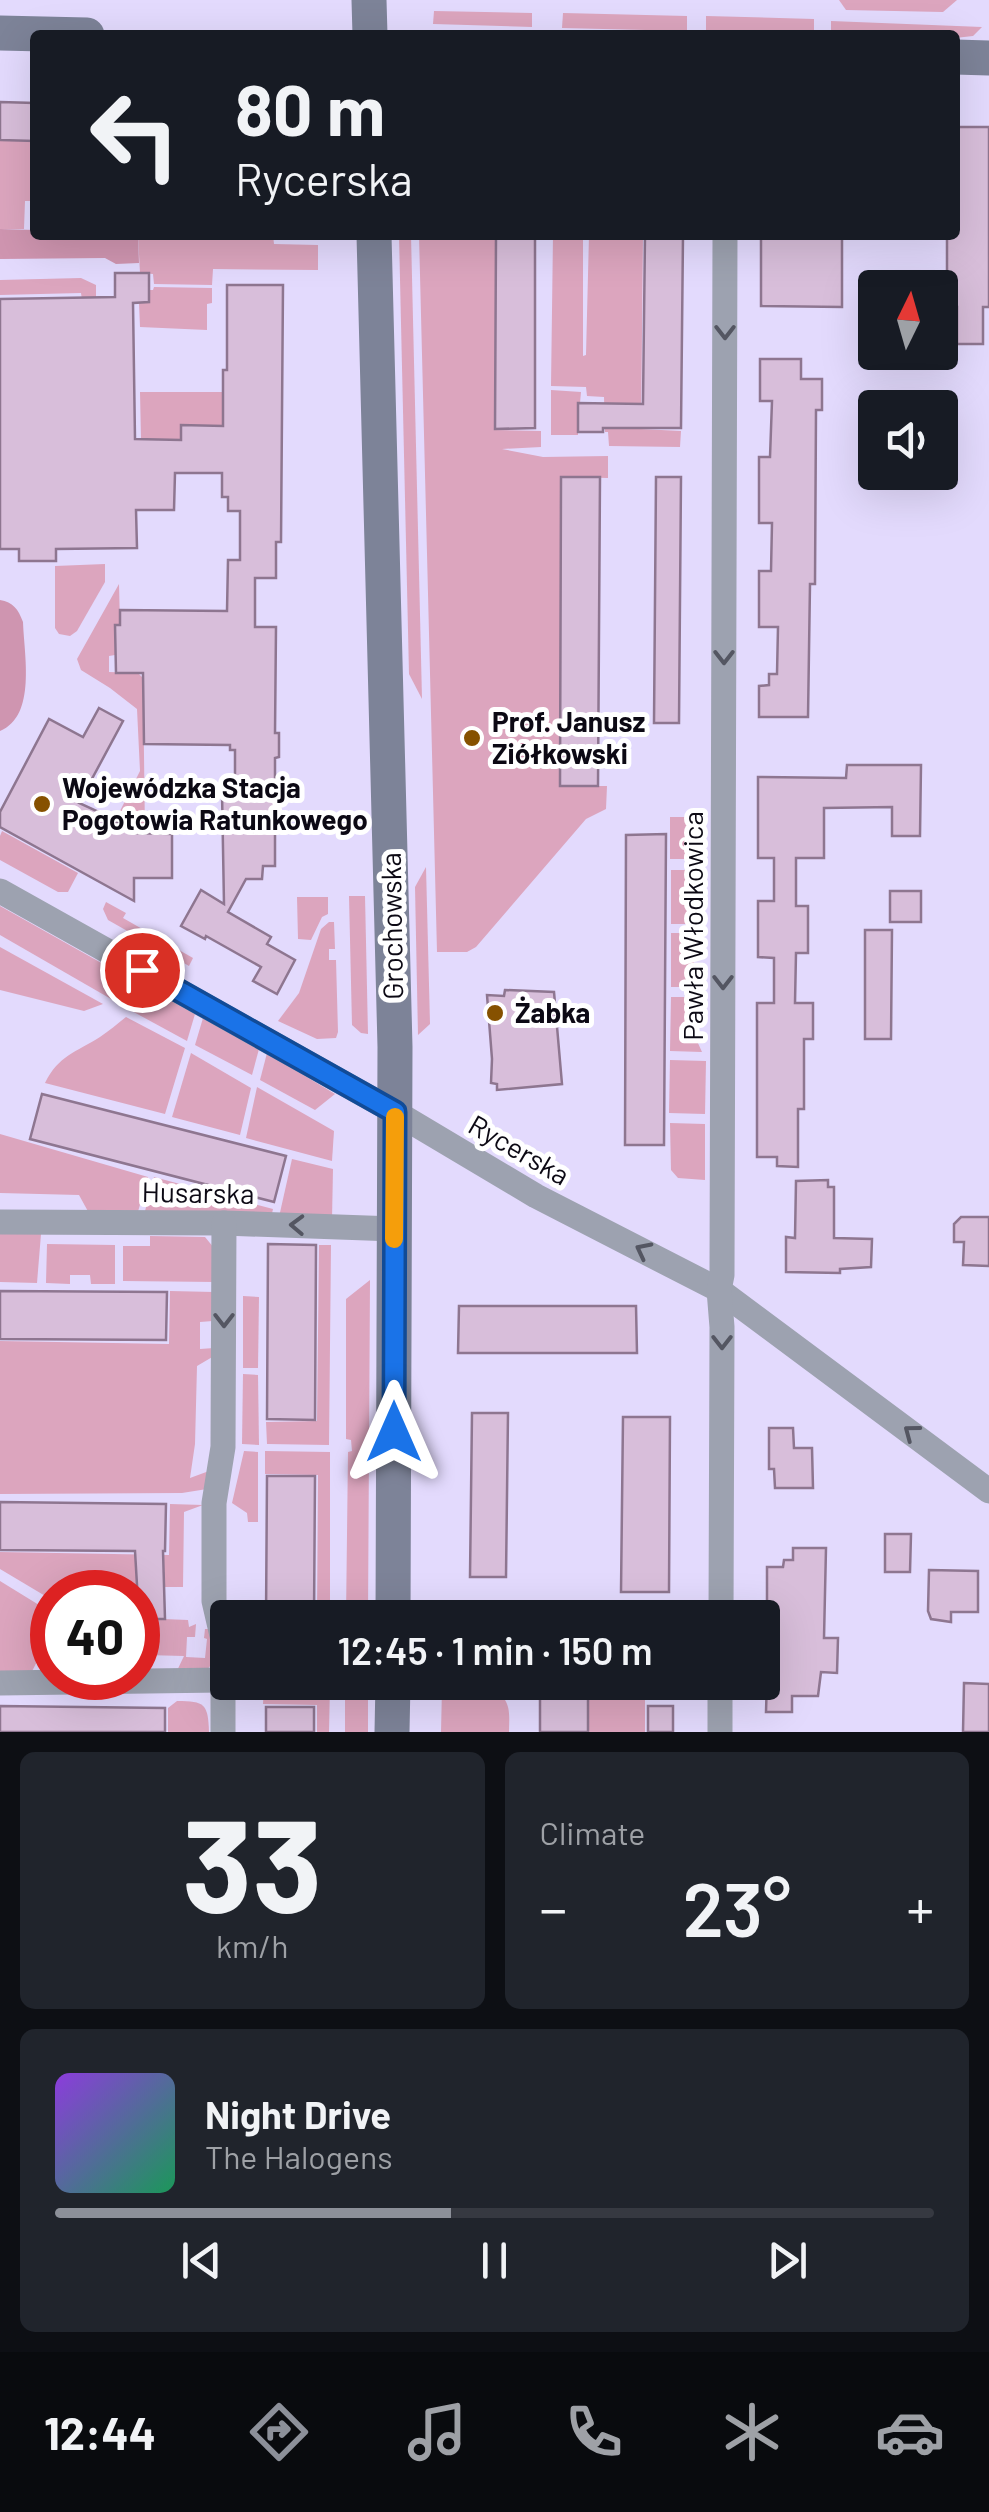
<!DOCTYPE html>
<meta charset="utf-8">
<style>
body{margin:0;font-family:Barlow,sans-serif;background:#20242c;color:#f1f3f6;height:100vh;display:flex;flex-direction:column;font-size:38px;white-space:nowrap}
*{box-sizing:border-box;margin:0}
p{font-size:32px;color:#9ea1a6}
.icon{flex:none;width:55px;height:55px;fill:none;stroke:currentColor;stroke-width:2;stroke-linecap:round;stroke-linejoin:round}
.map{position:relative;height:1732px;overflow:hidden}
.details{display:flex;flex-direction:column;gap:20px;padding:20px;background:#0d0f14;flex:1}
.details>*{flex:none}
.hud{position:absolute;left:30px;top:30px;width:930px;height:210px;border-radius:10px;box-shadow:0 10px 40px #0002;background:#171b24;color:#f1f3f6;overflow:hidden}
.needle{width:65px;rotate:5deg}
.tools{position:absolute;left:858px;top:270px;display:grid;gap:20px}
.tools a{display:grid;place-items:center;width:100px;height:100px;border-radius:10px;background:#171b24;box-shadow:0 10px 40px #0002;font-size:50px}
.speed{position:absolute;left:30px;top:1570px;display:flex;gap:20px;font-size:50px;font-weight:700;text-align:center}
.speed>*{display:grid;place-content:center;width:130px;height:130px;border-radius:50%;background:#171b24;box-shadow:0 10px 40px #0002;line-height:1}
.speed .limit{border:15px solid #d22;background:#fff;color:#111}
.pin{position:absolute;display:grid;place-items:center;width:85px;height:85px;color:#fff;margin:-42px;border:5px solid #fff;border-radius:50%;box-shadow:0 2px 10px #0007}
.me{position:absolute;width:110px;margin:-55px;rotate:0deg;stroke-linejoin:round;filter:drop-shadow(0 0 8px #0008)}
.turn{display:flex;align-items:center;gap:35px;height:210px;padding:0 40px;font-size:45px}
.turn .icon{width:130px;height:130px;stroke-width:2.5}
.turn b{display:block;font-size:70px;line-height:85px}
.big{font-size:75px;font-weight:600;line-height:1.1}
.details .card{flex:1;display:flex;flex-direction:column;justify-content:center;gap:15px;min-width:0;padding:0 35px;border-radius:15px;background:#20242c}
.details .dial{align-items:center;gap:0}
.dial b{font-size:130px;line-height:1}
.song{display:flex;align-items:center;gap:30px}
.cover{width:120px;height:120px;border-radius:15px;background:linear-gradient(135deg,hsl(270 70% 55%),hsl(150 70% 35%))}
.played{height:10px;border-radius:5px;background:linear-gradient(90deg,#8c9099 45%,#363941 45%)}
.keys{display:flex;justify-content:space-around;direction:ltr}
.heat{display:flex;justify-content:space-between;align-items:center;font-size:55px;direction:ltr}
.details .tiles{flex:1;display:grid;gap:20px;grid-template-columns:1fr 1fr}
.card:last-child{grid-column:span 2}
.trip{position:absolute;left:210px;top:1600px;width:570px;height:100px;border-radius:10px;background:#171b24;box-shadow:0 10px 40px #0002;font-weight:600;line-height:100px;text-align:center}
.dock{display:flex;height:160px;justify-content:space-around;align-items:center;background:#090b0e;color:#9ea1a6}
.dock .icon{width:70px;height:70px}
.dock .current{color:#8c9099}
.dock b{font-size:45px;color:#f1f3f6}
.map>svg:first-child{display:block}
</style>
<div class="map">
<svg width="989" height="1732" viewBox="0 0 989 1732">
<rect width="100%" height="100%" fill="#e3dafd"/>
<g fill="#dca5be">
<polygon points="839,0 957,0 943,12 846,10"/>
<polygon points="434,11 532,13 532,27 433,24"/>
<polygon points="563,13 687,16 687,31 562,28"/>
<polygon points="706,16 814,19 814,35 706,32"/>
<polygon points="831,21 982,27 973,36 955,38 955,35 831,34"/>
<polygon points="0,140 35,141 35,201 25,201 24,229 0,229"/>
<polygon points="138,235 273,235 274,244 318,245 318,270 213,269 212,285 154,284 153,274 140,273"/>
<polygon points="399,235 411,235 422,699 409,674"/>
<polygon points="419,235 496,235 495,430 541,431 541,447 502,449 543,457 608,456 608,478 562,477 561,786 607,786 606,809 586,819 476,947 467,952 437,952"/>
<polygon points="553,235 583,235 583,356 586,355 589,235 643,235 641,429 681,431 680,447 609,446 608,432 605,432 604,397 587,396 586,387 551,386"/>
<polygon points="81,278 96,285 96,300 82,300 81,293 0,295 0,280"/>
<polygon points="154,287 212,288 212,303 207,304 207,330 140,327 139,303 149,303 149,290 153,290"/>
<polygon points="551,390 581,392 580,403 578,404 578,435 551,435"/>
<polygon points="140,392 229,392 229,425 182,425 181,440 141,439"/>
<polygon points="105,564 105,582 77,631 70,636 59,634 55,628 55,566"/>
<polygon points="119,584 120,625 115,625 115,655 109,656 109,672 138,673 143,678 145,833 131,834 117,817 140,771 137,709 110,688 81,670 77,659"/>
<rect x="670" y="817" width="34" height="42"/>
<polygon points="2,831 78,873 68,892 58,892 0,860 0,836"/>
<polygon points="426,867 430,1024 418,1035 415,887"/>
<polygon points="671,870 705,870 705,910 695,924 671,924"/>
<polygon points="349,896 365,896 368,1034 361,1033 352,1025"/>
<polygon points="297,897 328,897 328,914 322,917 311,940 298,939"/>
<polygon points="106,902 126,913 123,918 193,958 189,966 108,920 103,909"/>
<polygon points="0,906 121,974 124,991 118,1003 0,935"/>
<polygon points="329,922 334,922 335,949 329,949 329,960 336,960 338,1032 336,1038 317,1039 278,1021 299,993 321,929"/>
<rect x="671" y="933" width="23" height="54"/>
<polygon points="0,947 103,1004 84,1011 0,990"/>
<polygon points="149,989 195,1014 187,1041 130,1010 139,994"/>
<polygon points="671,997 693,997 693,1032 702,1052 670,1051"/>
<path d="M126 1017 185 1048 165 1114 45 1083C58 1056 76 1052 100 1037 109 1031 117 1024 126 1017Z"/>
<polygon points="203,1018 259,1049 252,1075 195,1045"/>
<polygon points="191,1053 251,1088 240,1135 172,1117"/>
<polygon points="267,1053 335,1094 315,1110 260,1080"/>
<polygon points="670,1060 706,1061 705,1114 669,1113"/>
<polygon points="257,1087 334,1131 332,1161 246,1138"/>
<polygon points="670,1123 705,1124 705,1180 678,1178 671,1170"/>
<polygon points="0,1134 148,1177 137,1215 90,1215 79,1195 0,1193"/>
<polygon points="292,1159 333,1169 332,1219 279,1217"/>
<polygon points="154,1177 273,1209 271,1218 144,1215"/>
<polygon points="0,1233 41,1234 37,1283 0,1282"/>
<polygon points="150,1236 205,1237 214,1248 216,1282 123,1281 123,1246 150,1246"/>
<polygon points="47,1244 115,1245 115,1284 91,1284 90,1275 70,1275 70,1284 46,1283"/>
<polygon points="319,1245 331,1245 329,1445 267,1444 266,1422 317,1421"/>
<polygon points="370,1280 368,1617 346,1617 348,1452 352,1451 351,1440 346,1439 346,1299"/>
<polygon points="170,1291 214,1292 213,1321 200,1322 200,1349 214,1348 214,1356 197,1366 195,1444 190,1478 209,1471 207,1489 182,1493 0,1494 0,1341 169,1344"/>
<polygon points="243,1296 259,1297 258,1368 243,1368"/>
<polygon points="243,1374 258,1375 259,1445 242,1444"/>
<polygon points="244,1451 258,1452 258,1522 248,1522 247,1513 232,1503"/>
<polygon points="265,1451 330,1452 330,1617 317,1617 318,1475 265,1474"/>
<polygon points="170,1504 203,1505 184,1512 183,1587 139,1587 138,1618 188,1620 189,1627 196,1624 195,1637 187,1637 186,1657 205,1658 207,1639 204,1638 205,1629 212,1629 213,1663 203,1674 174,1677 184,1656 145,1655 138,1666 138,1592 52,1592 52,1600 0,1569 0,1552 169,1555"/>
<polygon points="0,1581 52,1613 52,1655 41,1654 29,1677 0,1676"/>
<polygon points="351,1683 368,1683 368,1732 345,1732 345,1692 351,1691"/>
<polygon points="589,1683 636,1683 645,1694 645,1732 589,1732"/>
<polygon points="264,1685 330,1685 329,1732 317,1732 317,1705 263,1704"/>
<path d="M442 1688C462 1688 502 1680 508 1707 510 1715 509 1724 509 1732H441Z"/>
<path d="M177 1701C205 1701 208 1704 209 1732H168V1708Z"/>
</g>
<g fill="#cf95b0">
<polygon points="0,229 35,230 35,235 138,235 139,263 116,264 105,258 0,259"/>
<path d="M0 600C13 602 18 609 23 622 24 654 37 716 0 731Z"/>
</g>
<g fill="#d8beda" stroke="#8e7690" stroke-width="2.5">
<polygon points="0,102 35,103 35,141 0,140"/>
<polygon points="955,127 989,127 989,307 983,307 983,344 957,344 957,307 947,307 947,236 955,236"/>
<polygon points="496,235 535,235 535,428 495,429"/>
<polygon points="645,235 683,235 681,428 603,428 603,432 578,432 578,403 643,404"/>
<polygon points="761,236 842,236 842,307 761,306"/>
<polygon points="115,273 149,273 149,302 133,303 135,439 181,440 181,425 223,426 223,370 227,370 227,285 283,285 281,542 276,542 276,578 255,578 255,627 276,627 275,733 279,733 279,757 275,758 275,866 263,866 262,879 246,879 228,912 271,937 267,944 295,960 277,994 253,981 261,967 206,936 205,939 181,926 201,890 224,904 222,792 235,792 235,750 230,750 230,745 144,744 143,673 116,673 115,625 120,625 120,610 227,611 228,560 240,560 240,511 228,511 228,497 222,497 222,473 175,473 174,510 136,510 137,548 56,549 56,561 19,561 19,549 0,549 0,299 115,297"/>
<polygon points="760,359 801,359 801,379 822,379 822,410 816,410 815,584 810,584 808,717 759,717 759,686 769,685 769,674 777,674 778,627 759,627 759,571 771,571 772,523 759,523 759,457 770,457 772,401 760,401"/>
<polygon points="561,477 600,477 598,786 560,786"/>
<polygon points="656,477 681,477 679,723 654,723"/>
<polygon points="99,708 123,721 79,803 112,818 131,833 172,834 172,878 134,878 134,901 0,827 0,812 49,719 83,737"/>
<polygon points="847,765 921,765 920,836 892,836 892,807 824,808 824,858 796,858 796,906 808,906 808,953 796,953 795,1003 813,1003 813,1039 804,1039 804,1109 798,1109 798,1167 777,1166 777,1157 757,1157 757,1003 774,1003 774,958 758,957 758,901 774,901 774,858 758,858 758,777 846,778"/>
<polygon points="666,834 664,1145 625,1145 626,835"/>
<rect x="890" y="891" width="31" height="31"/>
<polygon points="865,930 892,930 891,1039 865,1039"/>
<polygon points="505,990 554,992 562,1084 497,1090 497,1084 491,1083 492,1059 487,995 504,996"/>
<polygon points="42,1094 286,1156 274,1202 30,1139"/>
<polygon points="828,1180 828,1187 834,1187 834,1238 872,1239 871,1267 840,1269 840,1273 786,1272 786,1237 795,1238 796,1181"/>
<polygon points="961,1217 989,1217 989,1266 963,1265 964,1242 954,1242 954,1224"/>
<polygon points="268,1244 316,1245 315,1420 267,1419"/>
<polygon points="0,1291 167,1292 166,1340 0,1339"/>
<polygon points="459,1306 636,1306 637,1353 458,1353"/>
<polygon points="472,1413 508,1413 506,1577 470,1577"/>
<polygon points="623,1417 670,1417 669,1592 621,1592"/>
<polygon points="769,1428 793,1428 794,1448 812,1448 813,1488 775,1488 774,1469 769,1469"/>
<polygon points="267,1476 315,1476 314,1618 266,1618"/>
<polygon points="0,1502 166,1504 165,1551 163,1551 165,1619 139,1619 135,1551 0,1550"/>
<polygon points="885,1534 911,1534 910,1572 885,1572"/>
<polygon points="793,1548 826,1548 824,1638 838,1638 837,1673 821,1672 818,1696 792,1696 792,1712 766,1712 769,1611 767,1611 767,1567 783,1567 784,1560 793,1560"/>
<polygon points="929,1570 978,1571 978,1612 951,1612 951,1622 931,1619 928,1611"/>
<rect x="540" y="1682" width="48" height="50"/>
<polygon points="964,1683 989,1684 989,1732 963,1732"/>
<polygon points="0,1706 165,1708 165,1732 0,1732"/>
<rect x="648" y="1706" width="25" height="26"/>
<rect x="266" y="1707" width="48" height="25"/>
</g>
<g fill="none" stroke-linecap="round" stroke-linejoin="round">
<g stroke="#9da2b0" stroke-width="25">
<polyline points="0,891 395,1112 536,1196 719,1290 989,1491"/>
<polyline points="0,1222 224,1223 395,1229"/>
<polyline points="721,1618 722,1327 719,1290 722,1275 725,235"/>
<polyline points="0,1683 222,1680"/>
<polyline points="223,1732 223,1640 214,1601 214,1503 223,1447 224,1223"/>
<polyline points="720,1732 720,1682"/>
</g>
<g stroke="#7d8398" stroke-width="35">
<polyline points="369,0 370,35"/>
<polyline points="0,33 87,35"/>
<polyline points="955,57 989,58"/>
<polyline points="374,235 395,1047 393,1618"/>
<polyline points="392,1732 393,1682"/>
</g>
</g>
<defs><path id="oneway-chevron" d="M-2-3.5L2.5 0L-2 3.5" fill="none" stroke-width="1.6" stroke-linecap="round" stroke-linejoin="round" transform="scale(2.5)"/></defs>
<g stroke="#545662">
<use href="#oneway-chevron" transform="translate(725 332) rotate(90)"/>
<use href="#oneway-chevron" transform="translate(724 657) rotate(90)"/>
<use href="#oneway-chevron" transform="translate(723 982) rotate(90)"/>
<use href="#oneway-chevron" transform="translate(297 1225) rotate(-178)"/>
<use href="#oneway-chevron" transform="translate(643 1250) rotate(-153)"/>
<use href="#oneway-chevron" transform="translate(224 1320) rotate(90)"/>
<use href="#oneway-chevron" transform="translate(722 1342) rotate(90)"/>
<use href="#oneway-chevron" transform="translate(911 1432) rotate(-143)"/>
</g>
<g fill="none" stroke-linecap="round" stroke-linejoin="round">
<defs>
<polyline id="route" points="142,970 395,1112 394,1432"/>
</defs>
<use href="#route" stroke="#114b97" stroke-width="25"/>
<use href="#route" stroke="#1a73e8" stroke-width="18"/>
<polyline stroke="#f59e0b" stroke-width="18" points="394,1239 395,1117"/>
</g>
<g fill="#865100" stroke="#fff" stroke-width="4">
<circle cx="472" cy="738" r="10"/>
<circle cx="42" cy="804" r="10"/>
<circle cx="495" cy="1013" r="10"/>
</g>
<g text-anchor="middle" stroke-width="10" stroke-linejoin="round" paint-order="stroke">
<g font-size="28" font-weight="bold" fill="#0c0914" stroke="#fff" text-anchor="start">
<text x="492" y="732">Prof. Janusz<tspan x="492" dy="32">Ziółkowski</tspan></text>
<text x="62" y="798">Wojewódzka Stacja<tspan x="62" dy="32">Pogotowia Ratunkowego</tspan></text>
<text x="515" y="1023">Żabka</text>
</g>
<g font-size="28" fill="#0c0914" stroke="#fff">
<text transform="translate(392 926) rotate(-91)" y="10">Grochowska</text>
<text transform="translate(693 926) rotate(-90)" y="10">Pawła Włodkowica</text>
<text transform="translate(519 1150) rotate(30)" y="10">Rycerska</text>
<text transform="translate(198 1193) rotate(1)" y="10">Husarska</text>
</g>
</g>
</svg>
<div class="tools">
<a><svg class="needle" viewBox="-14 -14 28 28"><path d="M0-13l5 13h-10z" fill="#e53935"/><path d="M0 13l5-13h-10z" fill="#9ea1a6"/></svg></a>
<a><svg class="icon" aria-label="sound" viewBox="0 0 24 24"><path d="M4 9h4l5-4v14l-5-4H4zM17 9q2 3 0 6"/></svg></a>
</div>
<div class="speed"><div class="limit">40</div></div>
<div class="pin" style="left:142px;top:970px;background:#d93025"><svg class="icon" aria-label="arrive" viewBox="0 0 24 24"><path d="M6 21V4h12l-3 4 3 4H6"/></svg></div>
<svg class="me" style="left:394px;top:1432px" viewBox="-20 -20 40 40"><path d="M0-17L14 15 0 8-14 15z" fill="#1a73e8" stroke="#fff" stroke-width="4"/></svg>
<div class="trip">12:45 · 1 min · 150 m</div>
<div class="hud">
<div class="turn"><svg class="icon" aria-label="left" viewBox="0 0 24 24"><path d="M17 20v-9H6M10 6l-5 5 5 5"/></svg><div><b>80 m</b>Rycerska</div></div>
</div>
</div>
<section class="details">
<div class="tiles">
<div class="card dial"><b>33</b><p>km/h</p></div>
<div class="card"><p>Climate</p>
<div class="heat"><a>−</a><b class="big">23°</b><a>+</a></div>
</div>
<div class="card">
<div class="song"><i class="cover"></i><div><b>Night Drive</b><p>The Halogens</p></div></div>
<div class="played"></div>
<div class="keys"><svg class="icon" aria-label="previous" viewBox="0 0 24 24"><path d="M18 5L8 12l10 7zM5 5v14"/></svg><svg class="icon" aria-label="pause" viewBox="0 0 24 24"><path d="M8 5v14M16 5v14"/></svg><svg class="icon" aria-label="next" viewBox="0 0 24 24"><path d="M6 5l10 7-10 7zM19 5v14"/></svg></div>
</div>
</div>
</section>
<nav class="dock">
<b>12:44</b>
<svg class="icon current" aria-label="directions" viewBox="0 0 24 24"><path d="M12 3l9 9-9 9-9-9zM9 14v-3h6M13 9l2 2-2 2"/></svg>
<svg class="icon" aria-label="music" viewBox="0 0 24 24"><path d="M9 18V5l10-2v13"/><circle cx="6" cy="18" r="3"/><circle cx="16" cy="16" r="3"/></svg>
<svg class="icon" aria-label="phone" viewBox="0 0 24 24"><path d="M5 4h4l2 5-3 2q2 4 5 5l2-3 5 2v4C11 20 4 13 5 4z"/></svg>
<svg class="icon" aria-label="climate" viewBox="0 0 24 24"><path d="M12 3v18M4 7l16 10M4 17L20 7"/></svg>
<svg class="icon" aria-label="car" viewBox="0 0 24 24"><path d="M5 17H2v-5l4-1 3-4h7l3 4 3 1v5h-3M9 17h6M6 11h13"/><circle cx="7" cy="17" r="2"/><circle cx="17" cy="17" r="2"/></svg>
</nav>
